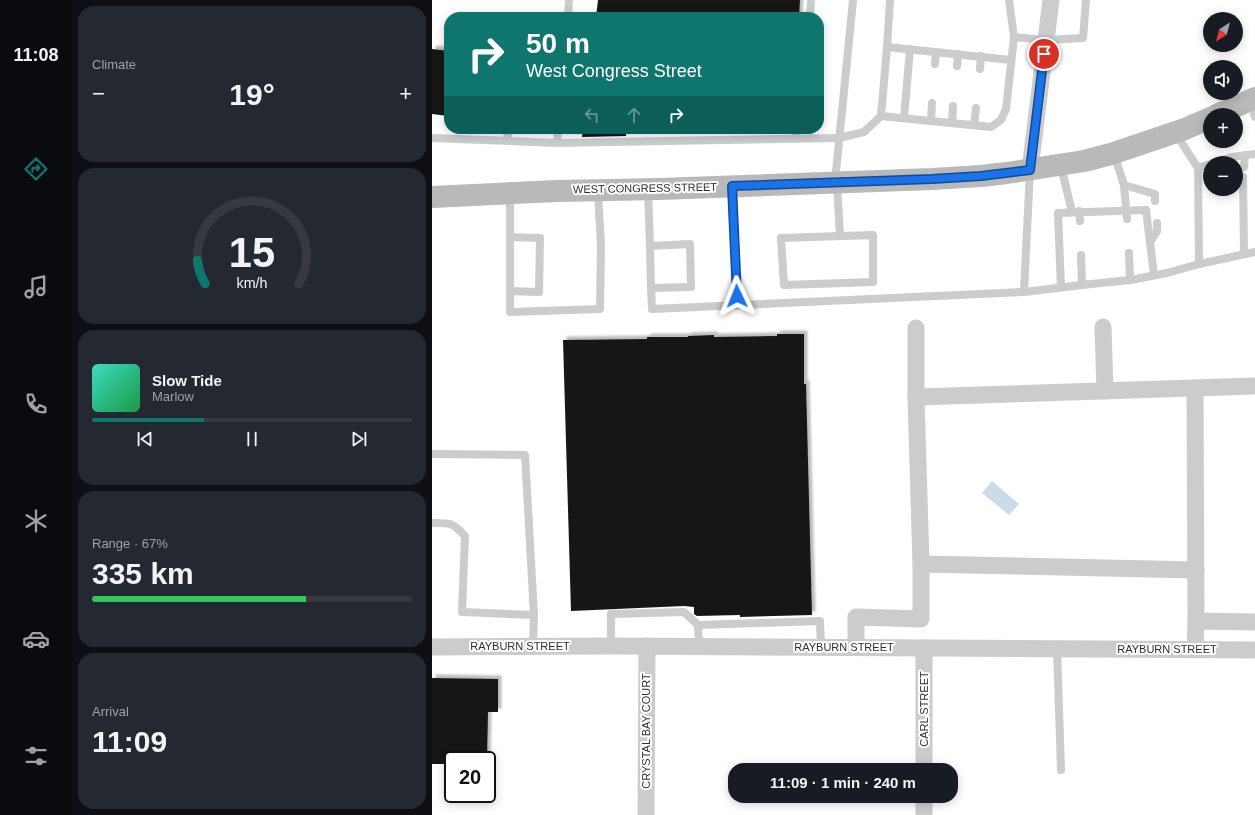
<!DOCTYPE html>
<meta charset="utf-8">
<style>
body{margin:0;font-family:Arial,sans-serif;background:#242831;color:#f1f3f6;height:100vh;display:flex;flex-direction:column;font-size:15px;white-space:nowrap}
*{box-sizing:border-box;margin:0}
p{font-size:13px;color:#9ea1a6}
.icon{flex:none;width:22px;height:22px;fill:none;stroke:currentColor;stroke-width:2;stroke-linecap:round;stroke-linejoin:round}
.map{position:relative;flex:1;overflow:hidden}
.drawer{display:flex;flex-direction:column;gap:6px;padding:6px;background:#0d0f14;width:360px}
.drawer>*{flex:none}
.hud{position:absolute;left:12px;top:12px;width:380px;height:122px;border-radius:16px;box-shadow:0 2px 10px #0003;background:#0f766e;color:#fff;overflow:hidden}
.needle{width:26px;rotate:216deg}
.fabs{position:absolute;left:771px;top:12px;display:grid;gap:8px}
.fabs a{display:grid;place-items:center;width:40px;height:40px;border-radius:50%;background:#171b24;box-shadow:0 2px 10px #0003;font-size:20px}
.speed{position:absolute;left:12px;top:751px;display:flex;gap:8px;font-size:20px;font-weight:700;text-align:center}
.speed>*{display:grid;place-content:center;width:52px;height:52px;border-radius:50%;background:#171b24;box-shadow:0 2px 10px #0003;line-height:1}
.speed .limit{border:2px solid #111;border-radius:6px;background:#fff;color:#111}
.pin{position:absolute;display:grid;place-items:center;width:34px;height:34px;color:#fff;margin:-17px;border:2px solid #fff;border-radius:50%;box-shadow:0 1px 4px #0007}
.me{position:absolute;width:44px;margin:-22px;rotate:358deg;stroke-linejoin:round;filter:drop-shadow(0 0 3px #0008)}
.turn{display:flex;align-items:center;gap:14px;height:84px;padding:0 16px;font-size:18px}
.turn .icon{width:52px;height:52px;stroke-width:2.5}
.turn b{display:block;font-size:28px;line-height:34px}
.lanes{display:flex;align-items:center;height:38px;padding:0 16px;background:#0003;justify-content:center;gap:20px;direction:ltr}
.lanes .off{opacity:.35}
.big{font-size:30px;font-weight:600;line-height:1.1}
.drawer .widget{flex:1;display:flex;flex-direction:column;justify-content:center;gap:6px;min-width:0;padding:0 14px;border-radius:16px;background:#242831}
.drawer .dial{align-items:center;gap:0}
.dial svg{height:104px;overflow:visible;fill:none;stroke:#363941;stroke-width:7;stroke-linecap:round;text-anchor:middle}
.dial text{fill:#f1f3f6;stroke:none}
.song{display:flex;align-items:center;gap:12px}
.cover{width:48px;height:48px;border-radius:6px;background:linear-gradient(135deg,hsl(170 70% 55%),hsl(140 70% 35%))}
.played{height:4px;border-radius:2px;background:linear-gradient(90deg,#0f766e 35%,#363941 35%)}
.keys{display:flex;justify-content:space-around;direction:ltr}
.heat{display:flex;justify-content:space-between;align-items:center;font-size:22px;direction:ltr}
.charge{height:6px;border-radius:3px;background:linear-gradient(90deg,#34c759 67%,#363941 0)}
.trip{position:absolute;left:296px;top:763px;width:230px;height:40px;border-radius:16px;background:#171b24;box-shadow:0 2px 10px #0003;font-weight:600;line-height:40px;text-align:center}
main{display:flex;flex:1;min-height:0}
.tab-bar{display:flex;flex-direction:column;width:72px;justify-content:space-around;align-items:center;background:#090b0e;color:#9ea1a6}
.tab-bar .icon{width:28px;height:28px}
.tab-bar .active{color:#0f766e}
.tab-bar b{font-size:18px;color:#f1f3f6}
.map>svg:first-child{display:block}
</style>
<main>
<nav class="tab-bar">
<b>11:08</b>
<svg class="icon active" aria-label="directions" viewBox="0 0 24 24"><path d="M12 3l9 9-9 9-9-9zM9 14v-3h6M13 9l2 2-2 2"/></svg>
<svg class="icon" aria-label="music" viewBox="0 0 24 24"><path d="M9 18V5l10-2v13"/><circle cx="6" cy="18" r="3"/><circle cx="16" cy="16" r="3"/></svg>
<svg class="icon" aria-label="phone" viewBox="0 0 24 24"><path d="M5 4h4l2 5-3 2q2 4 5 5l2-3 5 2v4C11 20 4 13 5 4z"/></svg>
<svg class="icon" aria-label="climate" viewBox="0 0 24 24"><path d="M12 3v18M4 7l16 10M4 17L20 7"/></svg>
<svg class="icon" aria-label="car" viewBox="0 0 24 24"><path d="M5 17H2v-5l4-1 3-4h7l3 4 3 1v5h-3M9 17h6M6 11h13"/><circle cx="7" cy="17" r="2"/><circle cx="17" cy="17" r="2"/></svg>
<svg class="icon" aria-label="filters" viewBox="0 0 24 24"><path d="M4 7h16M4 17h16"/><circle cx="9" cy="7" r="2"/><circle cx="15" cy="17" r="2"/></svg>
</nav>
<section class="drawer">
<div class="widget"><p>Climate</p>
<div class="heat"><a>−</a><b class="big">19°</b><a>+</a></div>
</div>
<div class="widget dial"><svg viewBox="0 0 100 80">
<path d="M14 69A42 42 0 1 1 86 69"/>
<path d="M14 69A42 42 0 0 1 8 51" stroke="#0f766e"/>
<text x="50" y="56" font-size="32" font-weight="700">15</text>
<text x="50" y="72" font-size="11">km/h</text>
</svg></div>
<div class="widget">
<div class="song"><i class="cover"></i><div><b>Slow Tide</b><p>Marlow</p></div></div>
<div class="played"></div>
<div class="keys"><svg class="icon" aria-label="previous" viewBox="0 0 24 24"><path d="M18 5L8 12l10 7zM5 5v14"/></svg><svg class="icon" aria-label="pause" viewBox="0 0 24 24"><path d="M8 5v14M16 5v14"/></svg><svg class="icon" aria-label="next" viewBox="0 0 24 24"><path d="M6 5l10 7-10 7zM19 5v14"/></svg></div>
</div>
<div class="widget"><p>Range · 67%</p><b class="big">335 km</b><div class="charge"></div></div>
<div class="widget"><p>Arrival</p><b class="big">11:09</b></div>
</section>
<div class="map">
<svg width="823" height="815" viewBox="0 0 823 815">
<defs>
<filter id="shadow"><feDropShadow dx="3.5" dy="-3.5" stdDeviation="1" flood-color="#0004"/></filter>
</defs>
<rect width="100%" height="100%" fill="#fff"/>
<polygon fill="#ccdbe8" points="560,481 587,504 577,515 550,493"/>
<g fill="#161616" filter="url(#shadow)">
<polygon points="166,0 368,0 367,17 164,17"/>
<polygon points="0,49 17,51 17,116 0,114"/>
<polygon points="151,129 194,129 194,136 150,137"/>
<polygon points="345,334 372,334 372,384 374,384 380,615 308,617 308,615 265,616 262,614 262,607 252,606 139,611 131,340 215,339 215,337 256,337 256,336 282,335 282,337 345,336"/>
<polygon points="0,678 66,679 66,712 56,712 55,760 21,760 21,764 0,764"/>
</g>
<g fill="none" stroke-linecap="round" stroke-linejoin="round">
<g stroke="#ccc" stroke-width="8">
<polyline points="136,17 137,0"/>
<polyline points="378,17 379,0"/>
<polyline points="582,37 614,40 651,38 654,0"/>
<polyline points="455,47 458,0"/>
<polyline points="503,64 504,52"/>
<polyline points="525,66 526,54"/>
<polyline points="548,69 549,56"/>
<polyline points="818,101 823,117"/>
<polyline points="449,116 455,47 579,60"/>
<polyline points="472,118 478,49"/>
<polyline points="499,121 500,103"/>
<polyline points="520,123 521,106"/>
<polyline points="542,125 544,108"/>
<polyline points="744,134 766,168 767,264"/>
<polyline points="0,138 125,143 126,129"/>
<polyline points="364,139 365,129"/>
<polyline points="75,141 76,129"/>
<polyline points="125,143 407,138 432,132 449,116 559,127 569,120 574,109 582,37 577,0"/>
<polyline points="682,154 692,185 695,219"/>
<polyline points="781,163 800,157 823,154"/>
<polyline points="629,166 640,212"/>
<polyline points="812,167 813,155"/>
<polyline points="766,168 778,164"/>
<polyline points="811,177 812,254"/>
<polyline points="403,182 421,0"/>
<polyline points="405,183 408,236"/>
<polyline points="692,185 723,194 723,201"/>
<polyline points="301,188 305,305"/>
<polyline points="216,189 218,246 258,244 259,287 219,288 218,246"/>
<polyline points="78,194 78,312 168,309 169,246 166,192"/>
<polyline points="647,211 648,221"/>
<polygon points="441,235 441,282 352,285 349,238"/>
<polyline points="718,242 725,231 725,223"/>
<polyline points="649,255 650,285 698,280 697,253"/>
<polyline points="698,280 735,273 767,264 823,252"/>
<polyline points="629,287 626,213 714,210 722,275"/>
<polyline points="219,288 220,309 592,292 598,170"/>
<polyline points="78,291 107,292 108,238 78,237"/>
<polyline points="592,292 650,285"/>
<polyline points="0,454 93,455 102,615"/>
<path d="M0 523C18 523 20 522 33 536L30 612 102 615 101 646"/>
<polyline points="266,625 267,646"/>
<polyline points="179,646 179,614 252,612 266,625 388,621 389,647"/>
<polyline points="625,648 629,770"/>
</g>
<g stroke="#ccc" stroke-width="17">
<polyline points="598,169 619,0"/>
<polyline points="671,327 673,391"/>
<polyline points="484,328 484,397 823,386"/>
<polyline points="763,388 764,621 823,622"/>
<polyline points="489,564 764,570"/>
<polyline points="0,647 179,646 823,650"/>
<polyline points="424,647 424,617 489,619 489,564 484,397"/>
<polyline points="763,649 764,621"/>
<polyline points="492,770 492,648"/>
<polyline points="214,815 215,646"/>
<polyline points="492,815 492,796"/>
</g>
<g stroke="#b9b9b9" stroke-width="22">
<polyline points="784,115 823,98"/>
<polyline points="0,197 125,191 228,189 500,179 549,176 575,173 652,161 679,154 753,129 778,118"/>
</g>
</g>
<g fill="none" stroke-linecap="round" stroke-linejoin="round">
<defs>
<polyline id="route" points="305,296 300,186 500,179 549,176 598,170 612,54"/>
</defs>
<use href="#route" stroke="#114b97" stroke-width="10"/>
<use href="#route" stroke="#1a73e8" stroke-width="7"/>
</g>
<g text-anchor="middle" stroke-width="4" stroke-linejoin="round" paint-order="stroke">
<g font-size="11" fill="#2f2f2f" stroke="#fff">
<text transform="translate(213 188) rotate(-1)" y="4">WEST CONGRESS STREET</text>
<text x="88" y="650">RAYBURN STREET</text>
<text x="412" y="651">RAYBURN STREET</text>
<text x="735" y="653">RAYBURN STREET</text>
<text transform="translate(492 709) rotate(-90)" y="4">CARL STREET</text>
<text transform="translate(214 731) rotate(-90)" y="4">CRYSTAL BAY COURT</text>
</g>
</g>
</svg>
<div class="fabs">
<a><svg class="needle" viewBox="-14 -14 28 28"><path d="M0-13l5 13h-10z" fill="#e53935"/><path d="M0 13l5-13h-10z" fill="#9ea1a6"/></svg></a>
<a><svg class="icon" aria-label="sound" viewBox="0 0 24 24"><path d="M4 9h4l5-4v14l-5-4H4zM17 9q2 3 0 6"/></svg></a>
<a>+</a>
<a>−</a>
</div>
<div class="speed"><div class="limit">20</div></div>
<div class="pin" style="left:612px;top:54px;background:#d93025"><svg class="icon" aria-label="arrive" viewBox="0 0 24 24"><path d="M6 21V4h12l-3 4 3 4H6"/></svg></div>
<svg class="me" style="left:305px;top:296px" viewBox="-20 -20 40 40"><path d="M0-17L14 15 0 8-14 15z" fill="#1a73e8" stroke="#fff" stroke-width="4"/></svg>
<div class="trip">11:09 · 1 min · 240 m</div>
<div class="hud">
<div class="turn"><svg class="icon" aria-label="right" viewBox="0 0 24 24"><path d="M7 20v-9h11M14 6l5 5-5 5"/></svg><div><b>50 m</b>West Congress Street</div></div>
<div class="lanes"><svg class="icon off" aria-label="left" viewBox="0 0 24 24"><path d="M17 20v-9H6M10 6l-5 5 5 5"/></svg><svg class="icon off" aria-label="ahead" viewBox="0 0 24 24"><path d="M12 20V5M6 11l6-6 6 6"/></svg><svg class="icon" aria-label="right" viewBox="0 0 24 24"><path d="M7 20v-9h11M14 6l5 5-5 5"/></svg></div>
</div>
</div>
</main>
